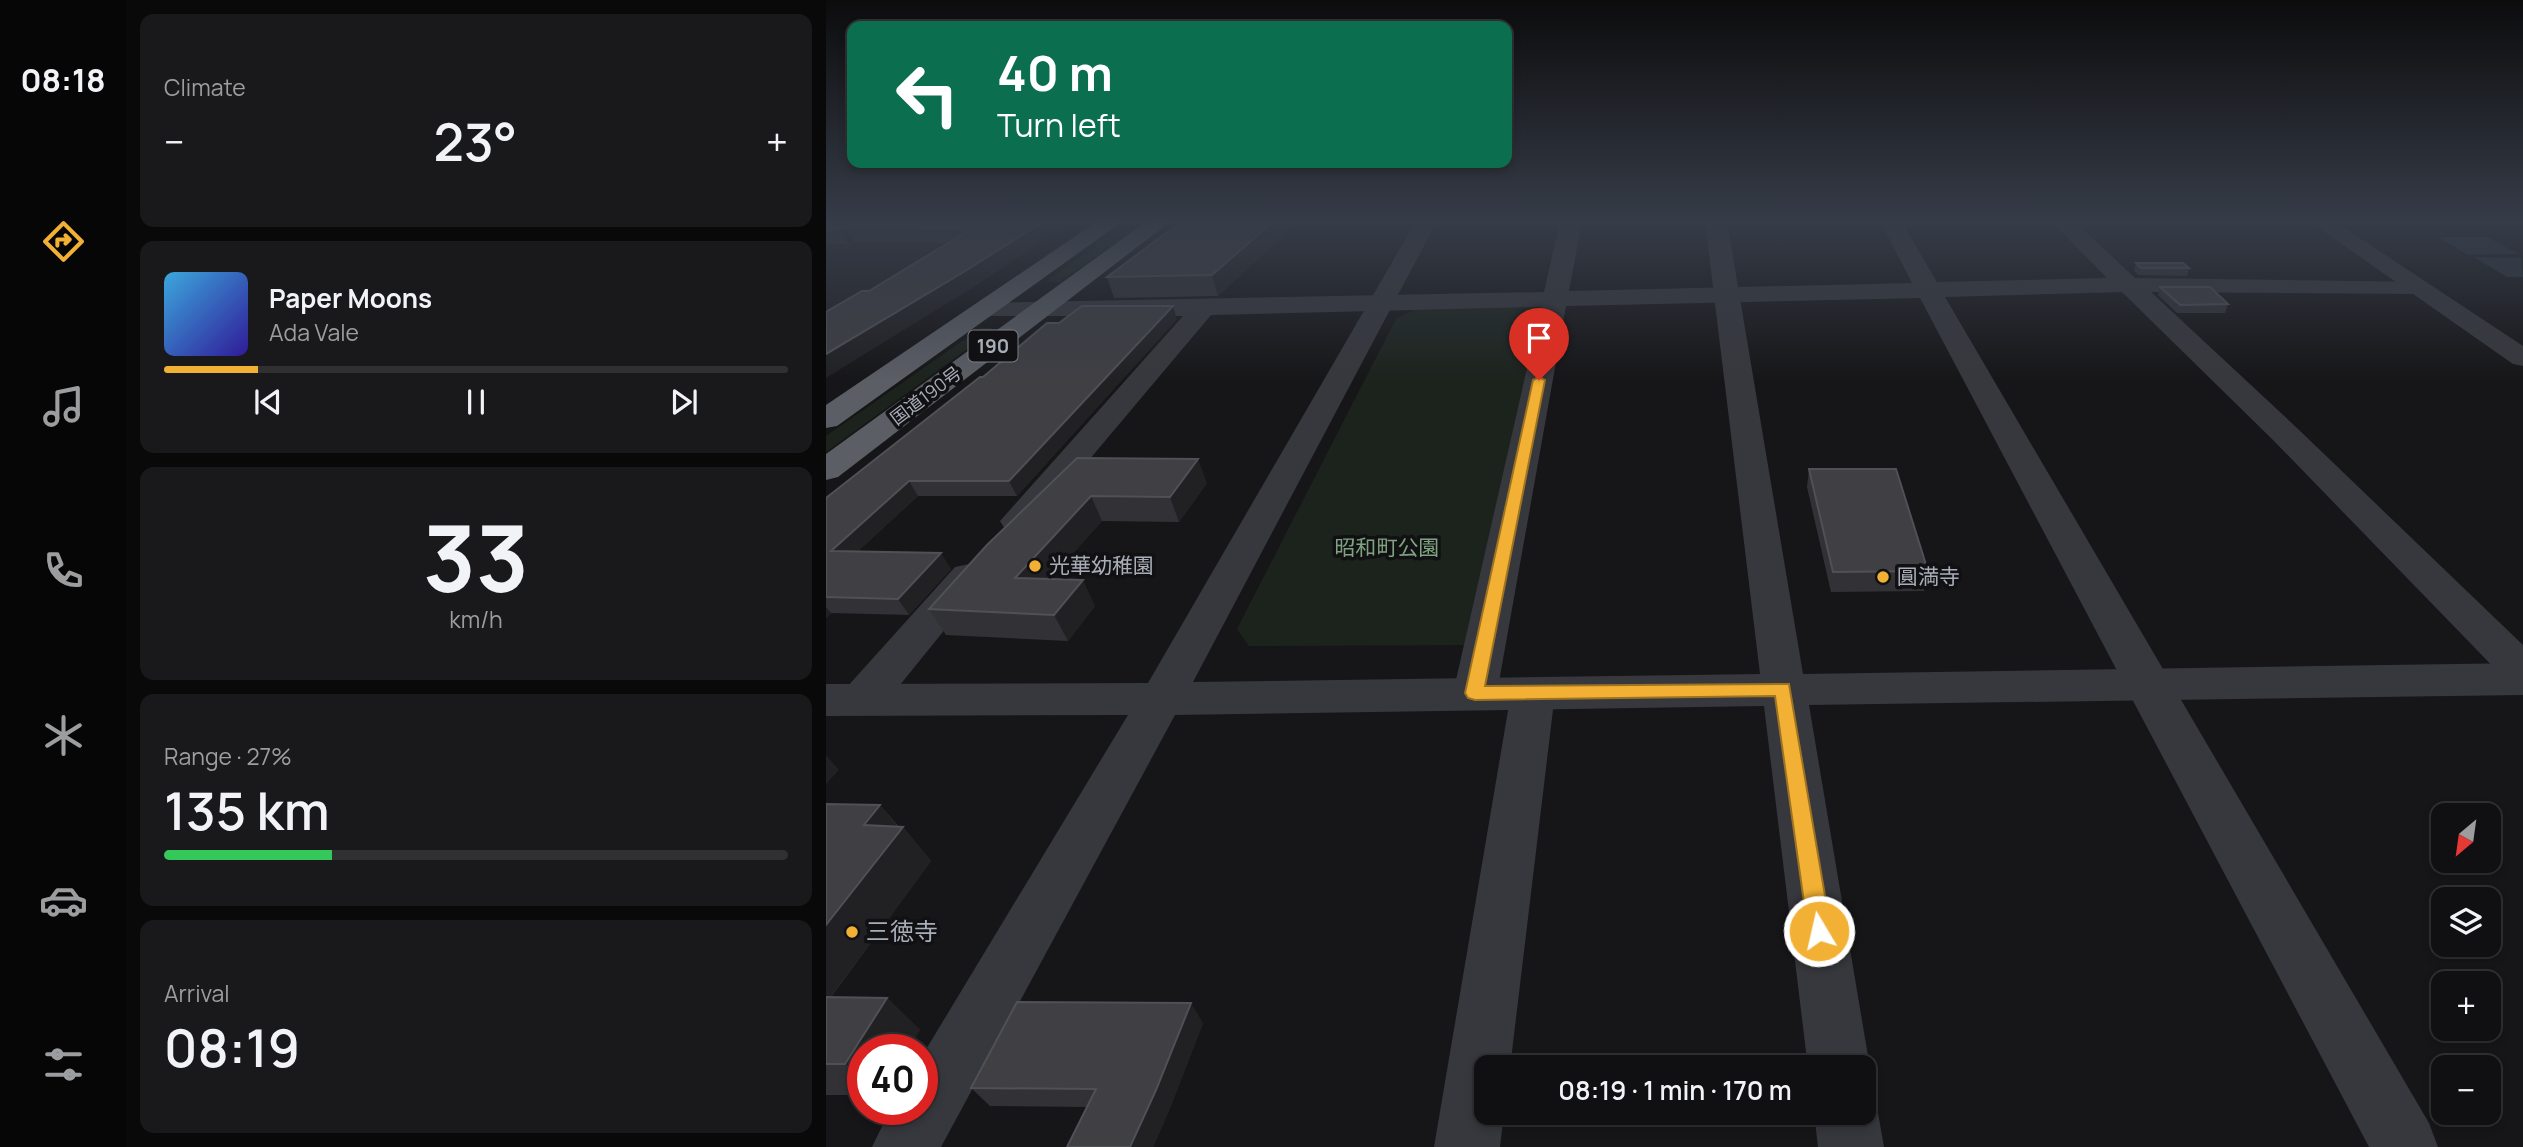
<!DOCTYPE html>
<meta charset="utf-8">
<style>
body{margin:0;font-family:Manrope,"Noto Sans JP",sans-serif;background:#19191b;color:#f1f3f6;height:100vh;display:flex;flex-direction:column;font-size:26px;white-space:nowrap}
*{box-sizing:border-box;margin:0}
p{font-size:23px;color:#9c9d9f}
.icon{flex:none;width:38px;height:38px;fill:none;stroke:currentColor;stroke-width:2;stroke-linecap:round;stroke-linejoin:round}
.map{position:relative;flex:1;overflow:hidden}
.drawer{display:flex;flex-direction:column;gap:14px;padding:14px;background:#09090a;width:700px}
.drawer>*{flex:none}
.banner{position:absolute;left:21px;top:21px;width:665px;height:147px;border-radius:14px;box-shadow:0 4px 10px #0003,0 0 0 2px #303032;background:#0b6e4f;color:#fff;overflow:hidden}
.needle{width:46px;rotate:209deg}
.buttons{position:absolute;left:1605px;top:803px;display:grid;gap:14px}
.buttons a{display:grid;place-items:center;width:70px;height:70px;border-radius:14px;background:#101012;box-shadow:0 4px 10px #0003,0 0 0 2px #303032;font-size:35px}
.speed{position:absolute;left:21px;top:1034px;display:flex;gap:14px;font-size:35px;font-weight:700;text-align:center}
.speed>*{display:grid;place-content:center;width:91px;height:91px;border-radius:50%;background:#101012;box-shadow:0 4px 10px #0003,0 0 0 2px #303032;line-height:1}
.speed .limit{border:10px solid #d22;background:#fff;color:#111}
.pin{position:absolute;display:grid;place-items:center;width:60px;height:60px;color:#fff;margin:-72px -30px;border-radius:50% 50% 50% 0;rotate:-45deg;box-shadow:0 0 7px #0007}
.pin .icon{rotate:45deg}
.me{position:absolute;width:77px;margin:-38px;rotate:351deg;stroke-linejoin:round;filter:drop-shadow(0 0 5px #0008)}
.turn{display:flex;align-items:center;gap:24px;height:147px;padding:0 35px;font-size:32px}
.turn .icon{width:91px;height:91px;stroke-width:2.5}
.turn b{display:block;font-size:49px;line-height:60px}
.big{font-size:52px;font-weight:600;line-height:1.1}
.drawer .tile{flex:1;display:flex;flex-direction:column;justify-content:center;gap:10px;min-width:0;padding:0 24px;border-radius:14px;background:#19191b}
.drawer .dial{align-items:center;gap:0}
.dial b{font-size:91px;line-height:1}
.song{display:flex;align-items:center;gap:21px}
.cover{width:84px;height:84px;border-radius:10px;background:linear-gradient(135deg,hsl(200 70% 55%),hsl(250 70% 35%))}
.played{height:7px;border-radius:4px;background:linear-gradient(90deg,#f2b134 15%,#303032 15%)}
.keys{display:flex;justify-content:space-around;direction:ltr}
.heat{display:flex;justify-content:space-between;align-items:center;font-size:38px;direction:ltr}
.charge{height:10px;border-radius:5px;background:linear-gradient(90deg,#34c759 27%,#303032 0)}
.trip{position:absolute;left:648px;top:1055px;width:402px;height:70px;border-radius:14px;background:#101012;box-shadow:0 4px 10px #0003,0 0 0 2px #303032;font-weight:600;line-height:70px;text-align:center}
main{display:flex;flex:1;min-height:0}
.dock{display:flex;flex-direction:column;width:126px;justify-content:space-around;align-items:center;background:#060607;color:#9c9d9f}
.dock .icon{width:49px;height:49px}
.dock .on{color:#f2b134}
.dock b{font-size:32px;color:#f1f3f6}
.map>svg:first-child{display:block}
</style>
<main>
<nav class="dock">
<b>08:18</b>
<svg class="icon on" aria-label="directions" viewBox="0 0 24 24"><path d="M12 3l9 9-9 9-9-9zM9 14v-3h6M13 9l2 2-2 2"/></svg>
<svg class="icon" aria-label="music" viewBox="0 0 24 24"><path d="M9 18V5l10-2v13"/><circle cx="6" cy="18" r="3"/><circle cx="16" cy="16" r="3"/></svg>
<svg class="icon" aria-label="phone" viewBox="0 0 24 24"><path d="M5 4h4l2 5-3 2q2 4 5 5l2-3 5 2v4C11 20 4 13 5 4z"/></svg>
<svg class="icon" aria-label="climate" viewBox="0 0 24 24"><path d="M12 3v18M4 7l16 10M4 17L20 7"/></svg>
<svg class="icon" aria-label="car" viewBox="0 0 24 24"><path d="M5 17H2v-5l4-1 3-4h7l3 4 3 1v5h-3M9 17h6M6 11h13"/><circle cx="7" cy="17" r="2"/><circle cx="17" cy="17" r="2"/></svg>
<svg class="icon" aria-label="filters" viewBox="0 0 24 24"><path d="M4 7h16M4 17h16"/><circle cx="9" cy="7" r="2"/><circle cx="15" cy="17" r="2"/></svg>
</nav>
<section class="drawer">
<div class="tile"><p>Climate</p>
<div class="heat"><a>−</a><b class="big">23°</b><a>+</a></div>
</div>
<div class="tile">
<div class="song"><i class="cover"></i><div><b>Paper Moons</b><p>Ada Vale</p></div></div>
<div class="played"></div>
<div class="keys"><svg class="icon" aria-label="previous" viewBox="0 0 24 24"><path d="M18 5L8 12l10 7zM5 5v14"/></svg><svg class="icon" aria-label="pause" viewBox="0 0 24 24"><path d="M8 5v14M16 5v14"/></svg><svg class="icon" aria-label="next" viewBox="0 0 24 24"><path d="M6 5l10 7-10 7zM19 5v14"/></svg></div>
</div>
<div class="tile dial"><b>33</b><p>km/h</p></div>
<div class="tile"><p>Range · 27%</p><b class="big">135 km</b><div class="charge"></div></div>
<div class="tile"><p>Arrival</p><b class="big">08:19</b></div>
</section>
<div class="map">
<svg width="1697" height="1147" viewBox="0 0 1697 1147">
<rect width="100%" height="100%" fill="#161618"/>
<polygon fill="#222225" points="0,221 187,221 0,332"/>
<g fill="#1c231d">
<polygon points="305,221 320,221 234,282 219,282"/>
<polygon points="705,307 716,310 638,645 423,646 411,629 570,319 588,310"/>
<polygon points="155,328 166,328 166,331 0,452 0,436"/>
</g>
<g fill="#2c353c">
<polygon points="1612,237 1661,237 1693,254 1642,255"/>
<polygon points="1648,257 1695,258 1697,277 1681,277"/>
</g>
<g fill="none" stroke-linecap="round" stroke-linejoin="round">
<g fill="#37383d" fill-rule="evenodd">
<polygon points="734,221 756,221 743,291 1086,283 1054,221 1075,221 1111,282 1281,278 1225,221 1248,221 1309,278 1601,282 1604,287 1601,292 1592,294 1325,292 1471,428 1697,645 1697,686 1682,682 1449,442 1296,292 1119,297 1603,1123 1612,1147 1543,1147 1094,298 740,306 671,693 665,704 649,709 633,704 627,693 715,307 385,315 205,529 192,532 179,529 174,521 357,316 161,316 152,313 148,308 152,303 718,292"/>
<polygon points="143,564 157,567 162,576 53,711 37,715 21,711 15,699 21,687 129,567"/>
<polygon points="707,677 723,682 729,693 684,1068 660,1068 660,1113 678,1113 674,1147 608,1147 685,693 691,682"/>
</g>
<g fill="#37383d" fill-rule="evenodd">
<polygon points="590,221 611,221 367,682 934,674 879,221 901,221 977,674 1697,663 1697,695 983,705 1044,1068 1038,1084 1038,1068 982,1068 938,706 349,715 115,1147 46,1147 64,1110 96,1110 96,1056 302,715 0,716 0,684 322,683"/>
<polygon points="1483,221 1508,221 1697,346 1697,366 1687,364"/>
<polygon points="1038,1088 1043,1090 1052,1113 1058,1147 992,1147 988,1113 1038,1113"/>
</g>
<g fill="#5b5e65" fill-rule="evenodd">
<polygon points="272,221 297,221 11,426 0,428 0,405"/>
<polygon points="321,221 345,221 12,477 0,480 0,454"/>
</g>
</g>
<g fill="#323236">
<polygon points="0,221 246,221 144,289 43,291 123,243 27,242 22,244 0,244"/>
<polygon points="473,221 392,296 288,298 281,277"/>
<polygon points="1310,263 1363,268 1361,276 1312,275 1308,270"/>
<polygon points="1334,287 1402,304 1399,313 1351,313 1332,295"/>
<polygon points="351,319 191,496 92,496 32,551 125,569 83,615 5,613 0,618 0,498"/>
<polygon points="251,458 381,483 353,522 276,521 224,579 269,606 242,641 120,635 103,609"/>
<polygon points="983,469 1102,571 1098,591 1005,592 981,487"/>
<polygon points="0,804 54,805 72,826 77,827 105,861 5,997 61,998 94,1030 37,1050 37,1095 0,1095"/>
<polygon points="377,1023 344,1108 327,1147 241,1147 261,1107 164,1106 145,1088"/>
</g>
<g fill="#212124">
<polygon points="218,221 246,221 144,289 0,378 0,354"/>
<polygon points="448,221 473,221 392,296 386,275"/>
<polygon points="18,227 27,242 22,244 13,229"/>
<polygon points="347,306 351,319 191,496 183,481"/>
<polygon points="372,459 381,483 353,522 344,497"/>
<polygon points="83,481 92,496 16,566 5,551"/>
<polygon points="265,496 276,521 203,603 189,578"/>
<polygon points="115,553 125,569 83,615 72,599"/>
<polygon points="257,580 269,606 242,641 228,615"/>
<polygon points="0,607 5,613 0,618"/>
<polygon points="0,755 13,770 0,784"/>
<polygon points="54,805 74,830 77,827 105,861 0,1003 0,925 38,825"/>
<polygon points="61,998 94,1030 82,1050 37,1050 37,1079 19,1064"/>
<polygon points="365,1003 377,1023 344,1108 327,1147 304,1147"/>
</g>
<g fill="#3f3f44" stroke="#4f5156" stroke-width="2">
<polygon points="0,221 218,221 136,273 0,354 0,312 36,291 43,291 147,228 18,227 13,229 0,229"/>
<polygon points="356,221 448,221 386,275 281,277"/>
<polygon points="1310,263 1357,263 1363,268 1315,268"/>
<polygon points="1334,287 1384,287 1402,304 1354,305"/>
<polygon points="256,306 347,306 183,481 83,481 5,551 115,553 72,599 0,597 0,498 154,377 157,377 221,323 233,323"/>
<polygon points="251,458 372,459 344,497 265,496 189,578 257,580 228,615 103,609 161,545"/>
<polygon points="983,469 1070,469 1102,571 1007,572"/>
<polygon points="0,804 54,805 38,825 77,827 0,925"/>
<polygon points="0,997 61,998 19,1064 0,1064"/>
<polygon points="191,1002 365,1003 330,1090 304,1147 241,1147 270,1089 145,1088"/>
</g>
<linearGradient id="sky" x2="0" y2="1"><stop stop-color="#0c0c0d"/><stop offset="0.58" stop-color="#363c48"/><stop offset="1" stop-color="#363c48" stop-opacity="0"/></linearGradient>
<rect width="1697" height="382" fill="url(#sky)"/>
<polygon fill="#f2b134" stroke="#9d7322" stroke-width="2" points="713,377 719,380 659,686 963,684 1005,931 1001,938 993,941 985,938 982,931 949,696 649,700 642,698 639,693 707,380"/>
<g fill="#f2b134" stroke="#111113" stroke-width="2.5">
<circle cx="209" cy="566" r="7"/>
<circle cx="1057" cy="577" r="7"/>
<circle cx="26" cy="932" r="7"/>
</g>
<g text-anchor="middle" stroke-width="7" stroke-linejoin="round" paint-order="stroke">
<g font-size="18" fill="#a8adb8" stroke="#111113">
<text transform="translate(100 396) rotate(-37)" y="6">国道190号</text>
</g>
<rect fill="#111113" stroke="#7b7e86" stroke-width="2" x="142.5" y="330.5" width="49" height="31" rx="5"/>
<g font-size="19" font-weight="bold" fill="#a8adb8">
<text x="167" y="353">190</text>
</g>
<g font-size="21" fill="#7fa381" stroke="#111113">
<text x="561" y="555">昭和町公園</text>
</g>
<g font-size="21" fill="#a8adb8" stroke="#111113" text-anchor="start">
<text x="223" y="573">光華幼稚園</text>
<text x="1071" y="584">圓満寺</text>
</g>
<g font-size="24" fill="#a8adb8" stroke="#111113" text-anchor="start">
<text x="40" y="940">三徳寺</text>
</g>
</g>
</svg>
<div class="buttons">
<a><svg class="needle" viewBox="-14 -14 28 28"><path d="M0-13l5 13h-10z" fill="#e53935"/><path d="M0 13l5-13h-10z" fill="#9c9d9f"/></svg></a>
<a><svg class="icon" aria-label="layers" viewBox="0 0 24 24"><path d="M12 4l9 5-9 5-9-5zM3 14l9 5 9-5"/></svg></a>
<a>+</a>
<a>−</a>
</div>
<div class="speed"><div class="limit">40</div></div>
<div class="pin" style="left:713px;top:380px;background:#d93025"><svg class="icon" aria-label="arrive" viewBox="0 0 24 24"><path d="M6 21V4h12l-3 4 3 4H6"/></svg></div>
<svg class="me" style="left:993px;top:931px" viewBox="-20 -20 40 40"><circle r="17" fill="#f2b134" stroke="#fff" stroke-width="3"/><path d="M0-11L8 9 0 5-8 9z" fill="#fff"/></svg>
<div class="trip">08:19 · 1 min · 170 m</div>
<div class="banner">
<div class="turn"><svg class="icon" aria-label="left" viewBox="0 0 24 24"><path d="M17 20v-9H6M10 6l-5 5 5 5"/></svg><div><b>40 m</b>Turn left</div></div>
</div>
</div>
</main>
